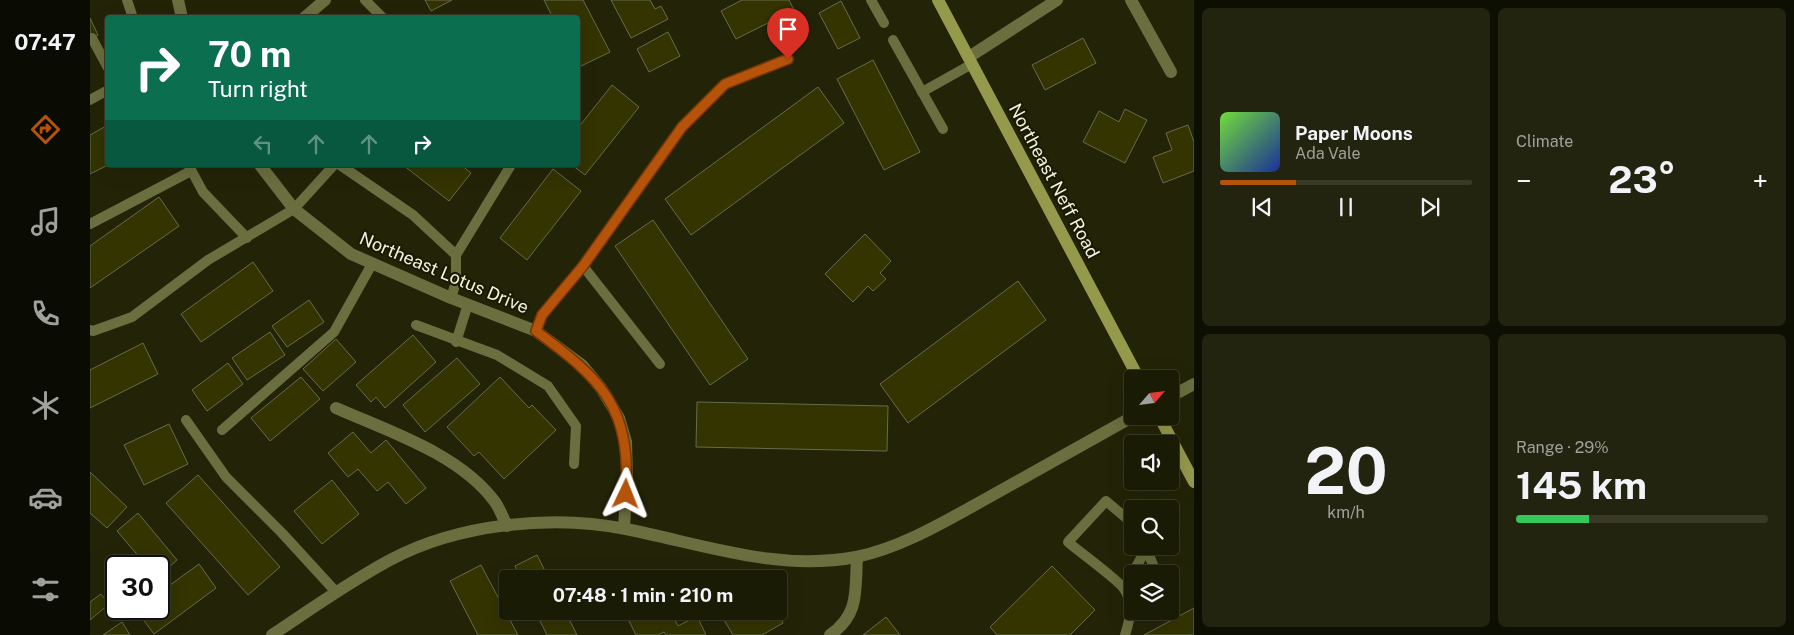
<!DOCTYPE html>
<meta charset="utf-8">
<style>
body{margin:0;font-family:"Public Sans",sans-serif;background:#23240f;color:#f1f3f6;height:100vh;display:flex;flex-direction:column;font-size:19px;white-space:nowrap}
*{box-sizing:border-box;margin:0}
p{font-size:16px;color:#9fa19a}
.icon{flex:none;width:28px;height:28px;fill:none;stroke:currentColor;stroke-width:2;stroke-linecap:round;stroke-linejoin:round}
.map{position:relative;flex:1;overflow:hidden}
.details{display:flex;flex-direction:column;gap:8px;padding:8px;background:#0e0f03;width:600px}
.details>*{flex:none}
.banner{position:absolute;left:15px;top:15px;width:475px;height:152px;border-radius:5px;box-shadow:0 5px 20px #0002,0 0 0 1px #383927;background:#0b6e4f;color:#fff;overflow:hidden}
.needle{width:32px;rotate:62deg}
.buttons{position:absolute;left:1034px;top:370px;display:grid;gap:10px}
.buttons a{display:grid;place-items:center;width:55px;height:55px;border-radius:5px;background:#1a1b05;box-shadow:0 5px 20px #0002,0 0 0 1px #383927;font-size:25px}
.speed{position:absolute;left:15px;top:555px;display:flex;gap:10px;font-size:25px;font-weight:700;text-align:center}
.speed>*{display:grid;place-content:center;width:65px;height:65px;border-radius:50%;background:#1a1b05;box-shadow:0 5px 20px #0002,0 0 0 1px #383927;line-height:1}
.speed .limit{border:2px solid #111;border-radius:8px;background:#fff;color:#111}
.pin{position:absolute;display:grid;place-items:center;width:42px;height:42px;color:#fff;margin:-51px -21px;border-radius:50% 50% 50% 0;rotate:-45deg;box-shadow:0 0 5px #0007}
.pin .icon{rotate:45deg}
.me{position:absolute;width:55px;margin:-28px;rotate:2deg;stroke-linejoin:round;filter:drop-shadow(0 0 4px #0008)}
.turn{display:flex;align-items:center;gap:18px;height:105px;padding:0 20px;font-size:22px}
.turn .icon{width:65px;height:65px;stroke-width:2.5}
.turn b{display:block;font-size:35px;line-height:42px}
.lanes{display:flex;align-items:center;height:48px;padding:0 20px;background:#0003;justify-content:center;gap:25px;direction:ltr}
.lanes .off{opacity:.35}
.big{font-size:38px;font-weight:700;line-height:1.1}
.details .widget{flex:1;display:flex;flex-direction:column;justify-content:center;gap:8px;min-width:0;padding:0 18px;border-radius:8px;background:#23240f}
.details .dial{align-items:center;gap:0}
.dial b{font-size:65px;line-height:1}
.song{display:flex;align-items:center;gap:15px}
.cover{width:60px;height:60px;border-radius:8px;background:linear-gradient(135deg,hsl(100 70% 55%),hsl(230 70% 35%))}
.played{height:5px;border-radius:2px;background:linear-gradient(90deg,#b45309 30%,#383927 30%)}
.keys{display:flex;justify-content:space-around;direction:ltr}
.heat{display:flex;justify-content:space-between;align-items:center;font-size:28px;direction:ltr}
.charge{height:8px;border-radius:4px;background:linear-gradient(90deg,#34c759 29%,#383927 0)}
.details .tiles{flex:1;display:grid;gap:8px;grid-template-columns:repeat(2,1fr)}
.trip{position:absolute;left:409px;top:570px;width:288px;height:50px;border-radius:5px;background:#1a1b05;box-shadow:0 5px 20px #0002,0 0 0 1px #383927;font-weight:700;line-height:50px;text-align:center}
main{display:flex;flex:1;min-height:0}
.dock{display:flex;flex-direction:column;width:90px;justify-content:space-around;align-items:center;background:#0a0b02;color:#9fa19a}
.dock .icon{width:35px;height:35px}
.dock .selected{color:#b45309}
.dock b{font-size:22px;color:#f1f3f6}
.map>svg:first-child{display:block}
</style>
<main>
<nav class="dock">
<b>07:47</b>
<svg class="icon selected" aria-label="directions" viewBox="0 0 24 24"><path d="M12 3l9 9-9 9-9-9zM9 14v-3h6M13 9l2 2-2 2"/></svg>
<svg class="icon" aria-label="music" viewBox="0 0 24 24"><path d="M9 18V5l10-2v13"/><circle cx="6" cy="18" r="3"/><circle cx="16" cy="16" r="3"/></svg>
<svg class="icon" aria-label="phone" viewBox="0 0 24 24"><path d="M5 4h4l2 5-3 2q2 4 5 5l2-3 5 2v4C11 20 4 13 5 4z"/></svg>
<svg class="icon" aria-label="climate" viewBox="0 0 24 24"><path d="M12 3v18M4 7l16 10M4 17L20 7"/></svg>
<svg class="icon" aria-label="car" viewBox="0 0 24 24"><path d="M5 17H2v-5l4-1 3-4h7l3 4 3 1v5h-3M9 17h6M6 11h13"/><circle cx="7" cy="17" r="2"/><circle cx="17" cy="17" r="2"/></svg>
<svg class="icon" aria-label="filters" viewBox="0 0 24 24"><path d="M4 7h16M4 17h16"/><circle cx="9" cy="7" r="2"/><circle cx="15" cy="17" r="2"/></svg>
</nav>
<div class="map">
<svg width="1104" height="635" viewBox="0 0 1104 635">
<rect width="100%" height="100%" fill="#232407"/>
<g fill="#333400" stroke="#686b4c">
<polygon points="335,0 362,0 341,11"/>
<polygon points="454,0 493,0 520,52 489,67 488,18 463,18"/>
<polygon points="521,0 560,0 565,9 571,6 578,19 541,38"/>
<polygon points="652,0 699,0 706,14 681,28 678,23 646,39 631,11"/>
<polygon points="751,1 770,38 748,49 729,13"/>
<polygon points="0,18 8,35 0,39"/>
<polygon points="578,32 590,56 559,72 547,49"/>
<polygon points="993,38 1006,63 955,90 942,65"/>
<polygon points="783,60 830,152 794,170 747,79"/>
<polygon points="522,85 549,107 495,175 482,165 488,165 488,128"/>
<polygon points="728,87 754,123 601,235 575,199"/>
<polygon points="1035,109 1057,120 1035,163 993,142 1009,111 1029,122"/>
<polygon points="18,125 18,165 0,174 0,135"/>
<polygon points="1098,125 1104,142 1104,171 1073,183 1063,157 1082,150 1076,133"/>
<polygon points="313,165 371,165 381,173 359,201"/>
<polygon points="463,169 491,191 437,260 410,238"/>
<polygon points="69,197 89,226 0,288 0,246"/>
<polygon points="563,220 658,359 620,385 525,246"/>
<polygon points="775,234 801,261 790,273 796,279 783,291 778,286 763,302 735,274"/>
<polygon points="163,262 183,291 111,342 91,314"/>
<polygon points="928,281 956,320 818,423 790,384"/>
<polygon points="219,300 234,322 197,347 182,326"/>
<polygon points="180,332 195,355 157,380 142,358"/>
<polygon points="323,335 346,362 295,408 286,397 281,402 266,385"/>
<polygon points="246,339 266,362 233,391 213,369"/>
<polygon points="53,343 68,374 0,408 0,370"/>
<polygon points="367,358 390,384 335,432 313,405"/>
<polygon points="138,363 153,384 117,411 102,390"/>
<polygon points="211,377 230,399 180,441 161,418"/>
<polygon points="410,377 439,408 442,405 466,430 414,479 389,452 384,456 357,427"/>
<polygon points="607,402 798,406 797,451 606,447"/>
<polygon points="79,424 98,464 54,485 34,445"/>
<polygon points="263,432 281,453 296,440 336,488 316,504 298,482 287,491 268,469 258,477 238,453"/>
<polygon points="0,472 37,507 17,528 0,513"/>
<polygon points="108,475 190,567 158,595 76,503"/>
<polygon points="242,480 269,514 232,544 204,511"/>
<polygon points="48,513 87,560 69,576 69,566 57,566 27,531"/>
<polygon points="447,555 459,579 431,579 425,566"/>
<polygon points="109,564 126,588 64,634 46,610 69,609 69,593"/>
<polygon points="391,565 428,635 388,635 360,581"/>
<polygon points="962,566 1005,610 980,635 907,635 900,627"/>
<polygon points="11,594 19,604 0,620 0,602"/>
<polygon points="1104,608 1104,635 1054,635"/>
<polygon points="445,611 475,611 487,635 457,635"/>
<polygon points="534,611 569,611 573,619 582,614 588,626 607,616 616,635 576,635 574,632 568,635 546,635"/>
<polygon points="650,611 687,611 693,623 672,635 643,635 634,620"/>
<polygon points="796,617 810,635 773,635"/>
<polygon points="32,622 40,635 13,635"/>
</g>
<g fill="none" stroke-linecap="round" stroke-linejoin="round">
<g stroke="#6b6e3f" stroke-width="10">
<polyline points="37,0 43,18"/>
<polyline points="275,0 293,18"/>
<polyline points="781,0 794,23"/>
<polyline points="2,38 18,68"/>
<polyline points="803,40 853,129"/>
<polyline points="832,92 882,64"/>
<polyline points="0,100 18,90"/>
<polyline points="250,165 323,215 366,255"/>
<polyline points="99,166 113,192 157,238"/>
<polyline points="0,224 101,171"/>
<polyline points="493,266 570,364"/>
<polyline points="361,298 366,282 366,255 421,165"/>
<polyline points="326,325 407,355 458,386 486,426 484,464"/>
<polyline points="0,330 3,331 42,317 118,260 204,209 244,165"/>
<polyline points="446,331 452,315 493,266 592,127 635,84 698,59"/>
<polyline points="366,342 378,304"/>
<polyline points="96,420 136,477 192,533 246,592"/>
<polyline points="132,430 244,332 282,264"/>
<polyline points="1055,546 1067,574"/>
<polyline points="1034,589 1056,549"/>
<polyline points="1080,603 1083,609"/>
<path d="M1035 635C1040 620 1043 605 1035 590 1030 581 988 551 978 542L1016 501 1042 523"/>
</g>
<g stroke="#6b6e3f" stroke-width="12">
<polyline points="88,0 92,18"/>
<polyline points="1041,0 1081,72"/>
<polyline points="214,18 235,0"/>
<polyline points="879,57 967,0"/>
<polyline points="170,165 204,209 261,254 361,298 446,331 492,365 511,388 529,418 536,442 537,476 534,528"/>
<path d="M246 408C298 431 370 454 405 502 410 509 413 518 417 526"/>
<path d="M740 635C770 614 765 590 767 557"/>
</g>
<g stroke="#6b6e3f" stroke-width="12">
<polyline points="1080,397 1104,384"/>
<path d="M182 635C221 609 259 582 300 560 367 524 462 514 536 529 612 544 688 572 766 557 814 547 859 519 901 496 949 469 996 443 1044 416"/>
</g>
<g stroke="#95994c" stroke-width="12">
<polyline points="848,0 1049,379"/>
<polyline points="1069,416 1104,482"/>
</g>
</g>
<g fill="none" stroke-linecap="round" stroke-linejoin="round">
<defs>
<path id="route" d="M536 494C541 406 512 380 446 331L452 315 493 266 592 127 635 84 698 59"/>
</defs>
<use href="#route" stroke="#753606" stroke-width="12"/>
<use href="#route" stroke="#b45309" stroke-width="9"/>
</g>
<g text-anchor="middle" stroke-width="4.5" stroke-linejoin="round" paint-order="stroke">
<g font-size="18" fill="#f2f3e2" stroke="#1a1b01">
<text transform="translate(964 181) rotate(62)" y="6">Northeast Neff Road</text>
<text transform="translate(354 273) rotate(23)" y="6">Northeast Lotus Drive</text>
</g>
</g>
</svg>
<div class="buttons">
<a><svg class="needle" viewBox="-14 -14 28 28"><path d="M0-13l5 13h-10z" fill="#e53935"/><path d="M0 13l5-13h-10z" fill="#9fa19a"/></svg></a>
<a><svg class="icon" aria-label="sound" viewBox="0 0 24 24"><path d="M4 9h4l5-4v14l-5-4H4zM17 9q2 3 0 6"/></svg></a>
<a><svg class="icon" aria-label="search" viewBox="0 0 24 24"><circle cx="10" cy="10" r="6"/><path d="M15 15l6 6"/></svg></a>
<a><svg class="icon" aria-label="layers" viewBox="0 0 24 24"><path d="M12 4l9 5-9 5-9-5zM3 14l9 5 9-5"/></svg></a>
</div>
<div class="speed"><div class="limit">30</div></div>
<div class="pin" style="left:698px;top:59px;background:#d93025"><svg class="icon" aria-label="arrive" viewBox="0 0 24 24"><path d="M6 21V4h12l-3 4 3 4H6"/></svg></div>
<svg class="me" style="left:536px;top:494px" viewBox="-20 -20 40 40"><path d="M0-17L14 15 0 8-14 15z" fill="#b45309" stroke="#fff" stroke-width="4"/></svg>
<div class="trip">07:48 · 1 min · 210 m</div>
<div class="banner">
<div class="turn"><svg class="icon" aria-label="right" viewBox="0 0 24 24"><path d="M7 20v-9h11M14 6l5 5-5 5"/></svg><div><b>70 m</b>Turn right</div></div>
<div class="lanes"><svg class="icon off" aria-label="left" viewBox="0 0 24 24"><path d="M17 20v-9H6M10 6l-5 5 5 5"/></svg><svg class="icon off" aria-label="ahead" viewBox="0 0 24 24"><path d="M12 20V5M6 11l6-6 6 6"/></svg><svg class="icon off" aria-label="ahead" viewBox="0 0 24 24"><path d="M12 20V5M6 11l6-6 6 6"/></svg><svg class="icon" aria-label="right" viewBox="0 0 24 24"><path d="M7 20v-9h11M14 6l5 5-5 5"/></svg></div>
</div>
</div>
<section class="details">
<div class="tiles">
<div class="widget">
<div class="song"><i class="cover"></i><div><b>Paper Moons</b><p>Ada Vale</p></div></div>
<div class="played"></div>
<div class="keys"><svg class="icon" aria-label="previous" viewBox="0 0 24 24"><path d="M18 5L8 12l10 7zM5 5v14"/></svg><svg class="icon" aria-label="pause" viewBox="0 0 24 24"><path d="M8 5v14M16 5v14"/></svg><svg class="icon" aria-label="next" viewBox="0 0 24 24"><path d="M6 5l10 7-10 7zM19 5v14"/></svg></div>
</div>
<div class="widget"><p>Climate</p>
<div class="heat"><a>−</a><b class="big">23°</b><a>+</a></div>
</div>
<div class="widget dial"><b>20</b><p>km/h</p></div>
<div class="widget"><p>Range · 29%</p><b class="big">145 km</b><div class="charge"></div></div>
</div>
</section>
</main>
